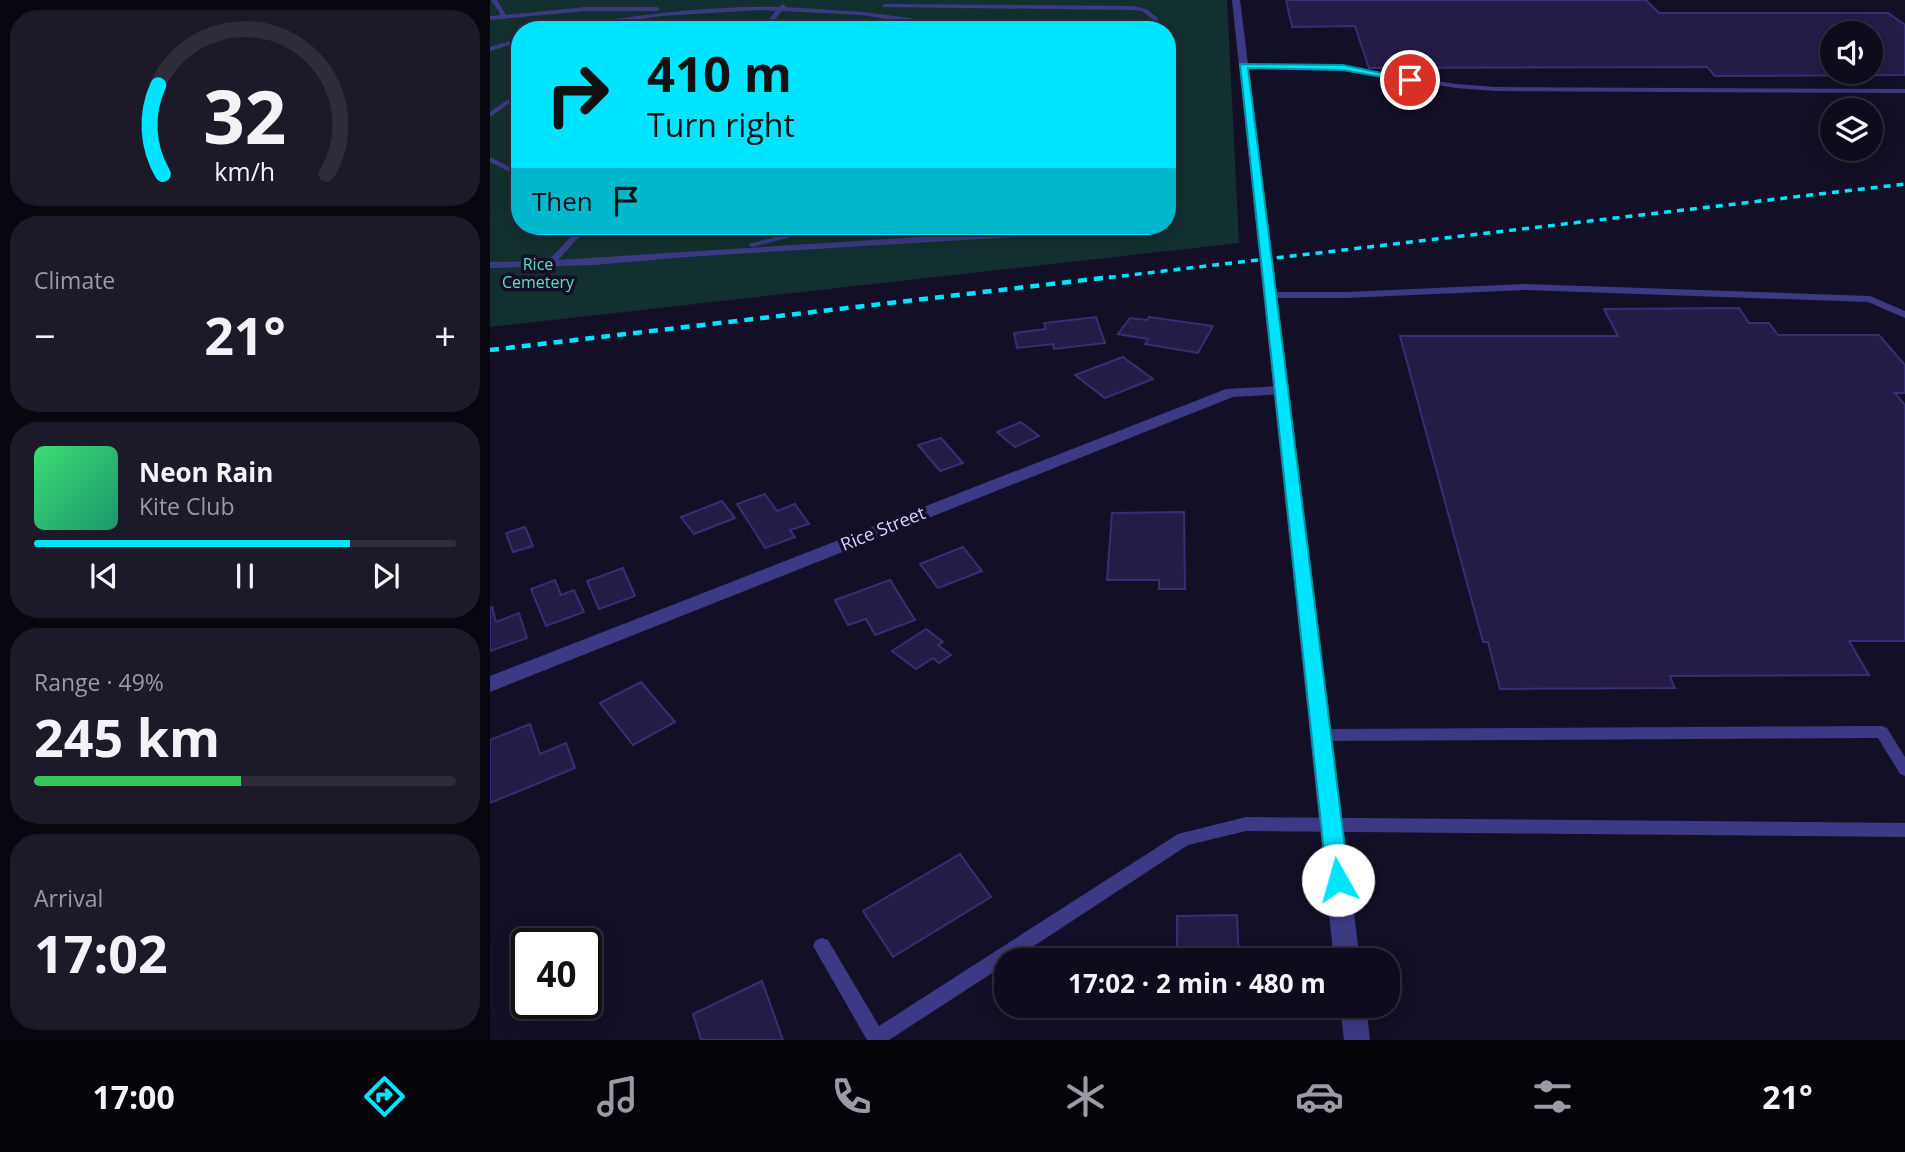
<!DOCTYPE html>
<meta charset="utf-8">
<style>
body{margin:0;font-family:"Open Sans",sans-serif;background:#1c1929;color:#f1f3f6;height:100vh;display:flex;flex-direction:column;font-size:26px;white-space:nowrap}
*{box-sizing:border-box;margin:0}
p{font-size:23px;color:#9b9ba3}
.icon{flex:none;width:38px;height:38px;fill:none;stroke:currentColor;stroke-width:2;stroke-linecap:round;stroke-linejoin:round}
.map{position:relative;flex:1;overflow:hidden}
.drawer{display:flex;flex-direction:column;gap:10px;padding:10px;background:#08060f;width:490px}
.drawer>*{flex:none}
.guide{position:absolute;left:21px;top:21px;width:665px;height:214px;border-radius:28px;box-shadow:0 4px 18px #0003,0 0 0 2px #2e2b3b;background:#00e5ff;color:#111;overflow:hidden}
.tools{position:absolute;left:1330px;top:21px;display:grid;gap:14px}
.tools a{display:grid;place-items:center;width:63px;height:63px;border-radius:50%;background:#0e0b1c;box-shadow:0 4px 18px #0003,0 0 0 2px #2e2b3b;font-size:35px}
.speed{position:absolute;left:21px;top:928px;display:flex;gap:14px;font-size:35px;font-weight:700;text-align:center}
.speed>*{display:grid;place-content:center;width:91px;height:91px;border-radius:50%;background:#0e0b1c;box-shadow:0 4px 18px #0003,0 0 0 2px #2e2b3b;line-height:1}
.speed .limit{border:4px solid #111;border-radius:10px;background:#fff;color:#111}
.pin{position:absolute;display:grid;place-items:center;width:60px;height:60px;color:#fff;margin:-30px;border:4px solid #fff;border-radius:50%;box-shadow:0 2px 7px #0007}
.me{position:absolute;width:77px;margin:-38px;rotate:353deg;stroke-linejoin:round;filter:drop-shadow(0 0 5px #0008)}
.turn{display:flex;align-items:center;gap:24px;height:147px;padding:0 21px;font-size:32px}
.turn .icon{width:91px;height:91px;stroke-width:2.5}
.turn b{display:block;font-size:49px;line-height:60px}
.then{display:flex;align-items:center;height:66px;padding:0 21px;background:#0003;gap:14px;font-size:26px}
.big{font-size:52px;font-weight:700;line-height:1.1}
.drawer .widget{flex:1;display:flex;flex-direction:column;justify-content:center;gap:10px;min-width:0;padding:0 24px;border-radius:28px;background:#1c1929}
.drawer .dial{align-items:center;gap:0}
.dial svg{height:182px;overflow:visible;fill:none;stroke:#2e2b3b;stroke-width:7;stroke-linecap:round;text-anchor:middle}
.dial text{fill:#f1f3f6;stroke:none}
.song{display:flex;align-items:center;gap:21px}
.cover{width:84px;height:84px;border-radius:10px;background:linear-gradient(135deg,hsl(140 70% 55%),hsl(160 70% 35%))}
.played{height:7px;border-radius:4px;background:linear-gradient(90deg,#00e5ff 75%,#2e2b3b 75%)}
.keys{display:flex;justify-content:space-around;direction:ltr}
.heat{display:flex;justify-content:space-between;align-items:center;font-size:38px;direction:ltr}
.charge{height:10px;border-radius:5px;background:linear-gradient(90deg,#34c759 49%,#2e2b3b 0)}
.trip{position:absolute;left:504px;top:948px;width:406px;height:70px;border-radius:28px;background:#0e0b1c;box-shadow:0 4px 18px #0003,0 0 0 2px #2e2b3b;font-weight:700;line-height:70px;text-align:center}
.menu{display:flex;height:112px;justify-content:space-around;align-items:center;background:#06040b;color:#9b9ba3}
.menu .icon{width:49px;height:49px}
.menu .current{color:#00e5ff}
.menu b{font-size:32px;color:#f1f3f6}
main{display:flex;flex:1;min-height:0}
.map>svg:first-child{display:block}
</style>
<main>
<section class="drawer">
<div class="widget dial"><svg viewBox="0 0 100 80">
<path d="M14 69A42 42 0 1 1 86 69"/>
<path d="M14 69A42 42 0 0 1 12 30" stroke="#00e5ff"/>
<text x="50" y="56" font-size="32" font-weight="700">32</text>
<text x="50" y="72" font-size="11">km/h</text>
</svg></div>
<div class="widget"><p>Climate</p>
<div class="heat"><a>−</a><b class="big">21°</b><a>+</a></div>
</div>
<div class="widget">
<div class="song"><i class="cover"></i><div><b>Neon Rain</b><p>Kite Club</p></div></div>
<div class="played"></div>
<div class="keys"><svg class="icon" aria-label="previous" viewBox="0 0 24 24"><path d="M18 5L8 12l10 7zM5 5v14"/></svg><svg class="icon" aria-label="pause" viewBox="0 0 24 24"><path d="M8 5v14M16 5v14"/></svg><svg class="icon" aria-label="next" viewBox="0 0 24 24"><path d="M6 5l10 7-10 7zM19 5v14"/></svg></div>
</div>
<div class="widget"><p>Range · 49%</p><b class="big">245 km</b><div class="charge"></div></div>
<div class="widget"><p>Arrival</p><b class="big">17:02</b></div>
</section>
<div class="map">
<svg width="1415" height="1040" viewBox="0 0 1415 1040">
<rect width="100%" height="100%" fill="#130f26"/>
<path fill="#12302f" fill-rule="evenodd" d="M0 0H737L749 243 0 327ZM30 30H677V226H30Z"/>
<g fill="#241b47" stroke="#3b2d73" stroke-width="2" fill-rule="evenodd">
<path d="M796 0H1156L1169 13H1398L1415 25V75L1225 76 1217 67 879 68 865 26 802 27ZM1342 33H1381V72H1342Z"/>
<polygon points="1249,308 1259,323 1279,323 1288,335 1389,335 1415,365 1415,393 1405,393 1415,405 1415,641 1359,641 1379,675 1180,676 1185,688 1010,689 998,642 993,642 910,336 1128,336 1114,309"/>
<polygon points="606,317 615,343 564,349 563,344 527,348 524,333 556,329 554,323"/>
<polygon points="659,317 723,326 708,353 655,344 658,339 628,334 640,318 657,320"/>
<polygon points="633,357 663,379 615,398 585,375"/>
<polygon points="531,422 549,436 525,447 507,432"/>
<polygon points="451,438 473,463 450,471 428,445"/>
<polygon points="275,494 287,511 305,504 319,524 300,530 305,537 275,548 247,504"/>
<polygon points="232,501 245,518 204,534 191,517"/>
<polygon points="694,512 695,589 669,589 669,580 617,580 622,513"/>
<polygon points="35,527 43,546 23,552 16,533"/>
<polygon points="473,547 492,571 448,588 430,564"/>
<polygon points="133,568 145,596 109,609 97,581"/>
<polygon points="65,580 71,595 84,590 94,612 56,626 41,589"/>
<polygon points="400,580 425,620 385,635 376,619 358,625 345,600"/>
<polygon points="2,607 6,622 29,613 37,638 0,651 0,608"/>
<polygon points="436,629 453,642 448,645 461,655 449,663 443,658 426,669 402,651"/>
<polygon points="151,682 185,722 143,745 110,703"/>
<polygon points="40,724 50,754 76,743 85,768 0,803 0,740"/>
<polygon points="470,854 501,897 403,957 373,911"/>
<polygon points="747,915 749,961 687,961 687,916"/>
<polygon points="272,981 293,1040 211,1040 203,1014"/>
<polygon points="688,1006 752,1006 752,1015 688,1017"/>
</g>
<g fill="none" stroke-linecap="round" stroke-linejoin="round">
<g fill="#3d3a85" fill-rule="evenodd">
<polygon points="1,0 7,0 16,15 96,7 167,7 170,9 167,11 96,11 0,20 0,16 11,15"/>
<path d="M293 4 296 6 295 7 372 12 421 18 472 30H459L372 15 292 11 276 30H269L286 11 271 10 171 16 84 30H70C88 22 113 20 133 18 185 11 237 6 289 7Z"/>
<polygon points="394,4 643,6 656,9 668,18 667,30 661,30 662,19 652,11 643,10 392,7"/>
<polygon points="30,38 30,42 0,51 0,47"/>
<polygon points="753,64 853,66 966,84 1005,87 1415,89 1415,93 1005,91 966,88 853,70 751,67 750,66"/>
<polygon points="30,91 30,96 0,117 0,112"/>
<polygon points="0,157 30,172 30,177 0,162"/>
<polygon points="91,226 99,226 68,260 524,231 559,226 578,226 574,229 524,237 196,257 104,265 0,268 0,262 58,261"/>
<polygon points="330,226 344,226 262,247 258,244"/>
<polygon points="1035,284 1380,296 1415,311 1415,318 1378,302 1035,290 856,298 779,298 774,295 779,292 856,292"/>
<polygon points="1392,726 1397,728 1415,757 1415,776 1410,774 1388,738 831,741 826,739 824,735 826,731 831,729"/>
<polygon points="756,817 1415,823 1415,837 756,831 698,845 521,961 516,961 516,964 399,1040 377,1040 323,946 326,940 332,938 338,940 389,1026 688,834"/>
</g>
<polygon fill="#3d3a85" fill-rule="evenodd" points="789,386 794,388 797,391 794,394 743,397 0,692 0,676 736,389"/>
<g fill="#3d3a85" fill-rule="evenodd">
<polygon points="742,0 750,0 870,961 844,961"/>
<polygon points="850,1006 876,1006 880,1040 854,1040"/>
</g>
<polyline stroke="#00e5ff" stroke-width="3.5" stroke-dasharray="7 6" stroke-linecap="butt" points="606,279 1415,184"/>
<polyline stroke="#00e5ff" stroke-width="4.5" stroke-dasharray="9 7" stroke-linecap="butt" points="0,350 621,277"/>
</g>
<polygon fill="#00e5ff" stroke="#0095a6" stroke-width="2" points="750,64 853,65 925,80 920,82 853,70 758,68 859,880 856,887 848,890 840,887 837,880"/>
<g text-anchor="middle" stroke-width="7" stroke-linejoin="round" paint-order="stroke">
<g font-size="16" fill="#5fe0c0" stroke="#130f26">
<text x="48" y="270">Rice<tspan x="48" dy="18">Cemetery</tspan></text>
</g>
<g font-size="18" fill="#d9d4ff" stroke="#130f26">
<text transform="translate(393 529) rotate(-22)" y="6">Rice Street</text>
</g>
</g>
</svg>
<div class="tools">
<a><svg class="icon" aria-label="sound" viewBox="0 0 24 24"><path d="M4 9h4l5-4v14l-5-4H4zM17 9q2 3 0 6"/></svg></a>
<a><svg class="icon" aria-label="layers" viewBox="0 0 24 24"><path d="M12 4l9 5-9 5-9-5zM3 14l9 5 9-5"/></svg></a>
</div>
<div class="speed"><div class="limit">40</div></div>
<div class="pin" style="left:920px;top:80px;background:#d93025"><svg class="icon" aria-label="arrive" viewBox="0 0 24 24"><path d="M6 21V4h12l-3 4 3 4H6"/></svg></div>
<svg class="me" style="left:848px;top:880px" viewBox="-20 -20 40 40"><circle r="19" fill="#fff"/><path d="M0-13L10 11 0 6-10 11z" fill="#00e5ff"/></svg>
<div class="trip">17:02 · 2 min · 480 m</div>
<div class="guide">
<div class="turn"><svg class="icon" aria-label="right" viewBox="0 0 24 24"><path d="M7 20v-9h11M14 6l5 5-5 5"/></svg><div><b>410 m</b>Turn right</div></div>
<div class="then">Then<svg class="icon" aria-label="arrive" viewBox="0 0 24 24"><path d="M6 21V4h12l-3 4 3 4H6"/></svg></div>
</div>
</div>
</main>
<nav class="menu">
<b>17:00</b>
<svg class="icon current" aria-label="directions" viewBox="0 0 24 24"><path d="M12 3l9 9-9 9-9-9zM9 14v-3h6M13 9l2 2-2 2"/></svg>
<svg class="icon" aria-label="music" viewBox="0 0 24 24"><path d="M9 18V5l10-2v13"/><circle cx="6" cy="18" r="3"/><circle cx="16" cy="16" r="3"/></svg>
<svg class="icon" aria-label="phone" viewBox="0 0 24 24"><path d="M5 4h4l2 5-3 2q2 4 5 5l2-3 5 2v4C11 20 4 13 5 4z"/></svg>
<svg class="icon" aria-label="climate" viewBox="0 0 24 24"><path d="M12 3v18M4 7l16 10M4 17L20 7"/></svg>
<svg class="icon" aria-label="car" viewBox="0 0 24 24"><path d="M5 17H2v-5l4-1 3-4h7l3 4 3 1v5h-3M9 17h6M6 11h13"/><circle cx="7" cy="17" r="2"/><circle cx="17" cy="17" r="2"/></svg>
<svg class="icon" aria-label="filters" viewBox="0 0 24 24"><path d="M4 7h16M4 17h16"/><circle cx="9" cy="7" r="2"/><circle cx="15" cy="17" r="2"/></svg>
<b>21°</b>
</nav>
